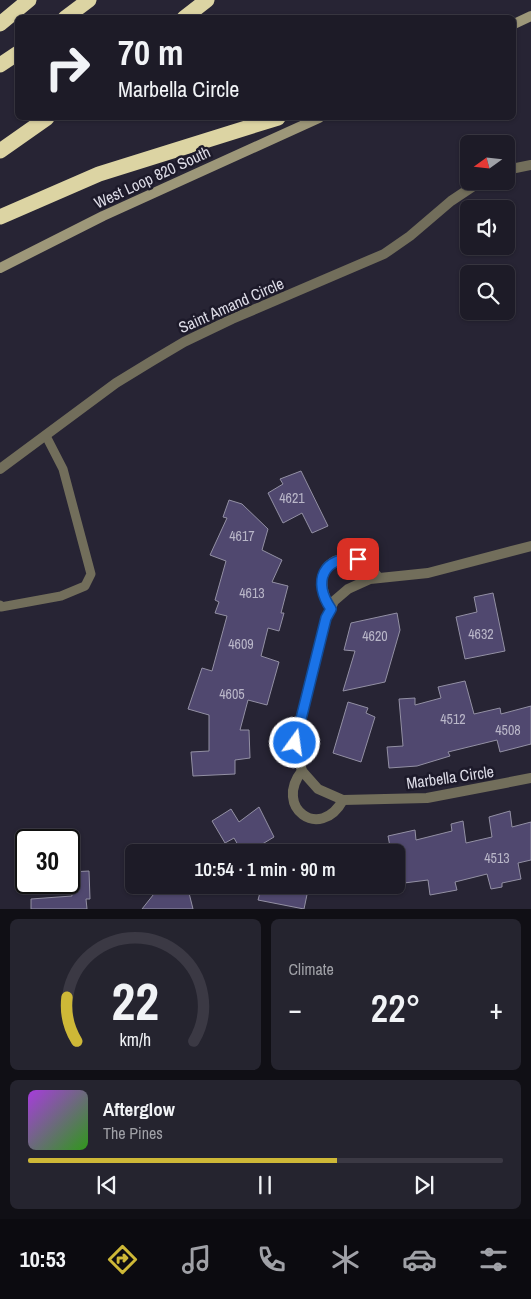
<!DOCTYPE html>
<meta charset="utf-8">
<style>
body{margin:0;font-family:"Archivo Narrow",sans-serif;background:#25242f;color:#f1f3f6;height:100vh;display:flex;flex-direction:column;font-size:19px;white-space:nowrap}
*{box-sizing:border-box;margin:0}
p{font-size:16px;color:#a0a1a7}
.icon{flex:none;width:28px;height:28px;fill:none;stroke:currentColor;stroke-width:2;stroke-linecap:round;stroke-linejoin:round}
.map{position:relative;height:909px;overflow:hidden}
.panel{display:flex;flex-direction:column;gap:10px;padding:10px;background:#100f15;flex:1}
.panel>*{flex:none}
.banner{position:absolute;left:15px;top:15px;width:501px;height:105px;border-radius:8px;box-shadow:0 1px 4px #0004,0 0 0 1px #3b3944;background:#1d1b27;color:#f1f3f6;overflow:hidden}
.needle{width:32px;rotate:255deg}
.controls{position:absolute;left:460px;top:135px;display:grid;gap:10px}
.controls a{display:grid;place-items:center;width:55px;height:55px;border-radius:8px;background:#1d1b27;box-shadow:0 1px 4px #0004,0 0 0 1px #3b3944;font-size:25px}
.speed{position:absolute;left:15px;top:829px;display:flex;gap:10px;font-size:25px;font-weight:700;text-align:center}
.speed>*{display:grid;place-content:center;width:65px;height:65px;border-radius:50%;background:#1d1b27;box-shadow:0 1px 4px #0004,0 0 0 1px #3b3944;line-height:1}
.speed .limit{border:2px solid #111;border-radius:8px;background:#fff;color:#111}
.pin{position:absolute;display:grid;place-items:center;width:42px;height:42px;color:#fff;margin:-21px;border-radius:10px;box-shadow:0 2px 8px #0006}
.me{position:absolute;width:55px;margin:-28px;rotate:14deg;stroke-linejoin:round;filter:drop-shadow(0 0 4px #0008)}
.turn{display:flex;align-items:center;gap:18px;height:105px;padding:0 20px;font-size:22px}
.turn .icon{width:65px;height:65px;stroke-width:2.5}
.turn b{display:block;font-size:35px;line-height:42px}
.big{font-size:38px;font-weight:600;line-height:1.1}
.panel .tile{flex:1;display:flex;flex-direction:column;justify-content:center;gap:8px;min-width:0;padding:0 18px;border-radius:8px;background:#25242f}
.panel .dial{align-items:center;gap:0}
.dial svg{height:130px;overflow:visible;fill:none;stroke:#3b3944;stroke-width:7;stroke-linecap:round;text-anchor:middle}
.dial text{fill:#f1f3f6;stroke:none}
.song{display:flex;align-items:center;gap:15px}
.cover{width:60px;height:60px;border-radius:8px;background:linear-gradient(135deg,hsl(280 70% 55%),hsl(110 70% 35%))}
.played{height:5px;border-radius:2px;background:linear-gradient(90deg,#ceb837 65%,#3b3944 65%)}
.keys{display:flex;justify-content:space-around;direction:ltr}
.heat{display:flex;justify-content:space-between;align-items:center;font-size:28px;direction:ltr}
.panel .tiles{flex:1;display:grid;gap:10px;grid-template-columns:1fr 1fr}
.tile:last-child{grid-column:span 2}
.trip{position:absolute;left:125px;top:844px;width:280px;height:50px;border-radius:8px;background:#1d1b27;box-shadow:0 1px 4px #0004,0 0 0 1px #3b3944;font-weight:600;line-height:50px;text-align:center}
.menu{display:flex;height:80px;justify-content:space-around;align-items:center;background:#0c0b10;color:#a0a1a7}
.menu .icon{width:35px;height:35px}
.menu .on{color:#ceb837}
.menu b{font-size:22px;color:#f1f3f6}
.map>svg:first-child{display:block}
</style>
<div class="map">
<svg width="531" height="909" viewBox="0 0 531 909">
<rect width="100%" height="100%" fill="#272434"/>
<g fill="#50486f" stroke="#9390a4">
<polygon points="301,471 328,526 312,533 302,513 283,523 268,493 283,484 280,479"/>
<polygon points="229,500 242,504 268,529 262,550 282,560 272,582 288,586 281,613 284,613 279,631 268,628 261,656 279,662 267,705 248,700 240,730 249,730 250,758 235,760 235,774 193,776 191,752 209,751 209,715 188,709 202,668 212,671 227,616 215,613 219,602 215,600 226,561 210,555 227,518 223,517"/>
<polygon points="493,593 505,651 465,659 456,617 477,612 474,597"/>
<polygon points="397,613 400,630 385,682 343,691 355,651 344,650 351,623"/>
<polygon points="465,681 474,714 500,708 501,714 531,706 531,744 500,752 497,740 448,752 450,756 417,766 389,768 387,747 403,746 399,699 415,698 415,705 441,698 438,687"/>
<polygon points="348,702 368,708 366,713 375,717 361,762 333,753"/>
<polygon points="259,807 274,837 249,852 242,852 234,838 225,843 212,821 231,809 239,822"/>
<polygon points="510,811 512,827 531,822 531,860 518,863 521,879 502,883 502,887 491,889 487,874 455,882 457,890 430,895 428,880 396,884 396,852 391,852 388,836 415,830 416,840 452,831 451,824 463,821 466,843 492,837 489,817"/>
<polygon points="89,871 90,899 86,899 87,909 31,909 31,899 72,896 70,872"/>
<polygon points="161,885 187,885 193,909 142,909"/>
<polygon points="262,885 309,885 304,909 258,900"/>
</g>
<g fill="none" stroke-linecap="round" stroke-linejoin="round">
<polyline stroke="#726e5b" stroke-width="9" points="0,605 1,607 61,596 85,586 91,574 63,469 46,436"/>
<g stroke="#726e5b" stroke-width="10">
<polyline points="506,170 531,165"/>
<polyline points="0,469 116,383 152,361 184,342 232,319 384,254 410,236 451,201 481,181"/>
<polyline points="531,546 428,573 370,579 348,589 334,601 326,619 295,743 302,771 318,789 343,800 427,798 531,778"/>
<path d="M331 609C317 588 318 556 351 559 356 559 362 560 366 563 371 567 375 574 379 578"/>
<path d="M302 771C273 807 320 842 343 800"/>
</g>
<g stroke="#9d9779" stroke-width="10">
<polyline points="514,24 531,16"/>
<polyline points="0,268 103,216 319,118"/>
</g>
<g stroke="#dcd4a3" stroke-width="15">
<polyline points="65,18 89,0"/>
<polyline points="184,18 207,0"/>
<polyline points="0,24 29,0"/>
<polyline points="0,65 18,53"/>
<polyline points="0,151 47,118"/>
<polyline points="0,217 99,174 278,118"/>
</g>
</g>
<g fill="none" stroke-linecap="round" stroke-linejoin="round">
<defs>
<path id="route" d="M295 743 326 618 331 609C312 581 323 556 358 559"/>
</defs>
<use href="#route" stroke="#114b97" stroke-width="12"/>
<use href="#route" stroke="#1a73e8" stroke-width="9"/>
</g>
<g text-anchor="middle" stroke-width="5" stroke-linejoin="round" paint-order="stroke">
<g font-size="14" fill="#b9b6c8">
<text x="292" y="503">4621</text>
<text x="242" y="541">4617</text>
<text x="252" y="598">4613</text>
<text x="481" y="639">4632</text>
<text x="375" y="641">4620</text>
<text x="241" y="649">4609</text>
<text x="232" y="699">4605</text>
<text x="453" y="724">4512</text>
<text x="508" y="735">4508</text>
<text x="497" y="863">4513</text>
</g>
<g font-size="16" fill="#dcdbe6" stroke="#1d1a2a">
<text transform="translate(152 177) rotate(-25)" y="6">West Loop 820 South</text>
<text transform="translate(231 305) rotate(-24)" y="6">Saint Amand Circle</text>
<text transform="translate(450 777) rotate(-8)" y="6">Marbella Circle</text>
</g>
</g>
</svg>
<div class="controls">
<a><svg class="needle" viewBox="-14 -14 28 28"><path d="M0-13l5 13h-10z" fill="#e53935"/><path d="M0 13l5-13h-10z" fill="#a0a1a7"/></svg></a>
<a><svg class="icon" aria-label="sound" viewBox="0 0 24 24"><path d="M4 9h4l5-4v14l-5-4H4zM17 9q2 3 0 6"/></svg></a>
<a><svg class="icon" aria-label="search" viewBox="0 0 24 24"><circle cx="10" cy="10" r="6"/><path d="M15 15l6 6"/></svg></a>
</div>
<div class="speed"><div class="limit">30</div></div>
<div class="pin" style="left:358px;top:559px;background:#d93025"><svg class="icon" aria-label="arrive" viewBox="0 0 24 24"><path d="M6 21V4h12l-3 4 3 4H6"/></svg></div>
<svg class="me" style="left:295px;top:743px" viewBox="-20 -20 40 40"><circle r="17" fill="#1a73e8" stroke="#fff" stroke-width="3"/><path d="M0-11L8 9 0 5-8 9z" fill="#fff"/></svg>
<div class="trip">10:54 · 1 min · 90 m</div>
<div class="banner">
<div class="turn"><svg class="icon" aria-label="right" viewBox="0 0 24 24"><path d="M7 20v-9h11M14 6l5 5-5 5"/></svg><div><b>70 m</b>Marbella Circle</div></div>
</div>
</div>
<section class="panel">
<div class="tiles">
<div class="tile dial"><svg viewBox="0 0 100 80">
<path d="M14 69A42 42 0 1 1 86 69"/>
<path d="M14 69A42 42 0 0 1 8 42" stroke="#ceb837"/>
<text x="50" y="56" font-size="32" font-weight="700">22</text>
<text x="50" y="72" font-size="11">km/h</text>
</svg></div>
<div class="tile"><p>Climate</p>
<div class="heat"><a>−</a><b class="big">22°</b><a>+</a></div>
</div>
<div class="tile">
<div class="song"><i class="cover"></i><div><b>Afterglow</b><p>The Pines</p></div></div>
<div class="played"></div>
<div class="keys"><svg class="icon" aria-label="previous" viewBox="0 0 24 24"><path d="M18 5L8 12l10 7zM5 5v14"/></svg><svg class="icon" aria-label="pause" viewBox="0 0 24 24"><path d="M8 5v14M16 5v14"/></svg><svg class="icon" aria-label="next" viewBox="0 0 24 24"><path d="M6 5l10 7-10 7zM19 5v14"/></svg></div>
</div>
</div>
</section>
<nav class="menu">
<b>10:53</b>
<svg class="icon on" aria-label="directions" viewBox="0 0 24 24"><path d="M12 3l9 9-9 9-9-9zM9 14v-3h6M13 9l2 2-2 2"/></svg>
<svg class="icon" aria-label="music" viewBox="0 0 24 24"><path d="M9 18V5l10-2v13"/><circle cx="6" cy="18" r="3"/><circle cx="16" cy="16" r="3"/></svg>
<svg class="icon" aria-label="phone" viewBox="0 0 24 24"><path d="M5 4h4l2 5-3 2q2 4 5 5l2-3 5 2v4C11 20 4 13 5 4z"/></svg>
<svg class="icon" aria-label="climate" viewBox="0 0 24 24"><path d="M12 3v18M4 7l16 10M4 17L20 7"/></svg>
<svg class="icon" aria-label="car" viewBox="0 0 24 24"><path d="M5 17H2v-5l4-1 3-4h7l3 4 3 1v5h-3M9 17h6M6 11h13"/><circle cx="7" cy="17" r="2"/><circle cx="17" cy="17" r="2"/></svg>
<svg class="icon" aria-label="filters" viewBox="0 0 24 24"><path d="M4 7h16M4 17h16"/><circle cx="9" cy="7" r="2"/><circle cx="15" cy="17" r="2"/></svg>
</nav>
